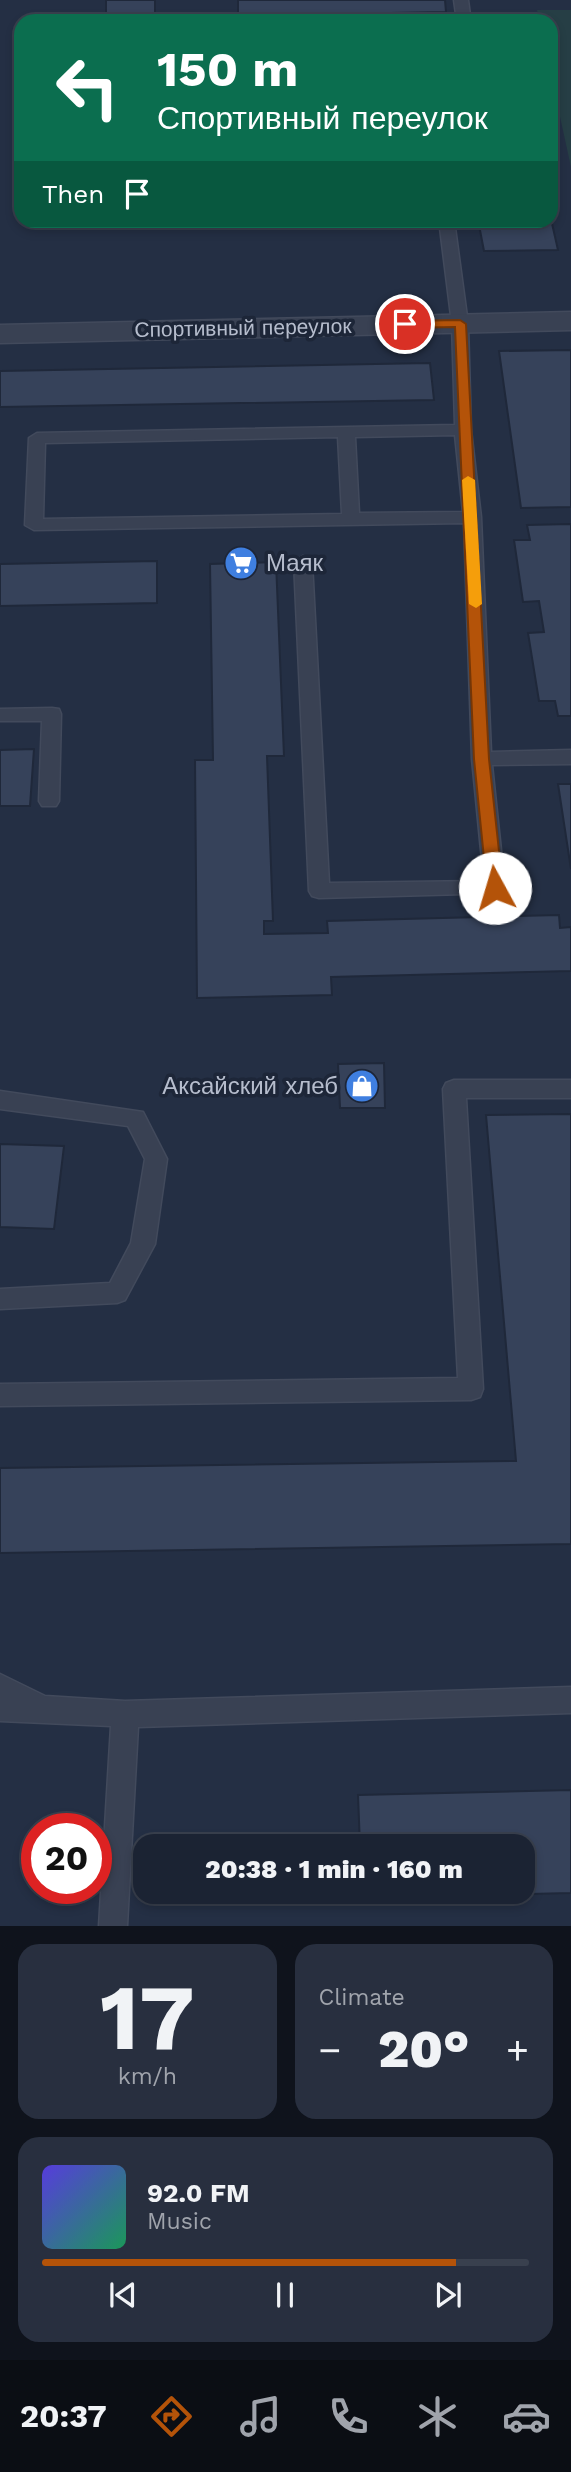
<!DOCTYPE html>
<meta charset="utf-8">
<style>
body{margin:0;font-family:"Work Sans",sans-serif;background:#282f3f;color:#f1f3f6;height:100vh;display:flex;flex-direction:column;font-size:26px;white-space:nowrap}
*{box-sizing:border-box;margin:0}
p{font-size:23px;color:#a0a4ac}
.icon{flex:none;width:38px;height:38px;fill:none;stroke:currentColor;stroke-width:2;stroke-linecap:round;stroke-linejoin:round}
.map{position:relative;height:1926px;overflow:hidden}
.panel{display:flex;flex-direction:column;gap:18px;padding:18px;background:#0f131c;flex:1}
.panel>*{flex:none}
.banner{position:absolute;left:14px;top:14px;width:544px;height:214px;border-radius:21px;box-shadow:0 4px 10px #0003,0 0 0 2px #39404e;background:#0b6e4f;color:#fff;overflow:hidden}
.speed{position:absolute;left:21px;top:1813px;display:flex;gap:14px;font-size:35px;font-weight:700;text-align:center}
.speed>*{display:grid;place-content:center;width:91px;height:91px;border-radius:50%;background:#1b2333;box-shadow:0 4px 10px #0003,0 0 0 2px #39404e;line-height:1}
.speed .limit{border:10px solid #d22;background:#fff;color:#111}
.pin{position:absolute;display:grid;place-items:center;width:60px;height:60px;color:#fff;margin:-30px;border:4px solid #fff;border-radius:50%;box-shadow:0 2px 7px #0007}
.me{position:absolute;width:77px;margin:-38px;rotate:354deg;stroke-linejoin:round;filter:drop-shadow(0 0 5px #0008)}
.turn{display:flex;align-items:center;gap:24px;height:147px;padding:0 28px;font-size:32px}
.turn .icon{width:91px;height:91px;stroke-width:2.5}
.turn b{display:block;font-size:49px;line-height:60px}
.then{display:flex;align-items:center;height:66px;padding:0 28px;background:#0003;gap:14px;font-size:26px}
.big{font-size:52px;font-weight:800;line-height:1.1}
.panel .card{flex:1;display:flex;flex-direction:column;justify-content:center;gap:10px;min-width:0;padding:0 24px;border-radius:21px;background:#282f3f}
.panel .dial{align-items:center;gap:0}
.dial b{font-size:91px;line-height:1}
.song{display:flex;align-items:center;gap:21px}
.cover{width:84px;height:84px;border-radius:10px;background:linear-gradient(135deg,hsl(250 70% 55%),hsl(150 70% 35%))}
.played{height:7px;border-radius:4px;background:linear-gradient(90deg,#b45309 85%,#39404e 85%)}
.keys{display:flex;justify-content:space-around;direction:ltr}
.heat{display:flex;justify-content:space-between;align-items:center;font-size:38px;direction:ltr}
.panel .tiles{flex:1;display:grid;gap:18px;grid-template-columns:1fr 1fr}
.card:last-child{grid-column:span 2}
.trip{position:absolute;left:133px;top:1834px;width:402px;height:70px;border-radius:21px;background:#1b2333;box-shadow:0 4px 10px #0003,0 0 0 2px #39404e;font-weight:800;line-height:70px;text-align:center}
.tab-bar{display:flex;height:112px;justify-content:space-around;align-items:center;background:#0b0e14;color:#a0a4ac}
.tab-bar .icon{width:49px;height:49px}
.tab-bar .selected{color:#b45309}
.tab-bar b{font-size:32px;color:#f1f3f6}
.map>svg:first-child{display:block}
</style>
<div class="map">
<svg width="571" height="1926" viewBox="0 0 571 1926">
<rect width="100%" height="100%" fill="#242f44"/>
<polygon fill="#263e45" points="537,10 571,10 571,167 551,76 551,21 539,21"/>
<g fill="#36425a" stroke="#1f283a" stroke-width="2">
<rect x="106" y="0" width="49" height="21"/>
<polygon points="238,0 445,0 446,12 336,14 337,21 292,21 292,15 238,15"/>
<polygon points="551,219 558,250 484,251 478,220"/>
<polygon points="571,350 571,507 521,508 499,351"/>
<polygon points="430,363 434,400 0,407 0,371"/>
<polygon points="571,524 571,716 558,716 555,701 539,701 528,633 544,632 539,601 523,602 514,540 530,540 527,525"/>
<polygon points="157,561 157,603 0,606 0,564"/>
<polygon points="276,562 284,756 267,756 273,921 264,921 264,934 328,933 327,921 559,915 560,928 571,927 571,971 331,977 332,995 197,998 195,760 213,760 210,564"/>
<polygon points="34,749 30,806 0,806 0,750"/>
<polygon points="558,784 571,784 571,869"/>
<polygon points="384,1063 385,1108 340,1108 338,1064"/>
<polygon points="571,1114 571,1544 0,1553 0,1468 516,1461 486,1115"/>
<polygon points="0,1144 64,1146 54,1229 0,1227"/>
<polygon points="571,1790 571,1893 363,1898 362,1892 523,1892 523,1846 360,1846 358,1795"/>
</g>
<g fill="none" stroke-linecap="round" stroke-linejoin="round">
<defs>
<g id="lane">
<polygon points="454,0 468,0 470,15 464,21 449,21 456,14"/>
<path d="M439 220H454L468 324 471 430 481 517 491 752 571 750V764L492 765 505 888 502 893 319 898 312 896 309 891 294 562 303 556 312 562 329 883 484 881 472 759 464 523 34 530 25 525 29 438 37 433 455 425 452 324ZM455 435 463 512 359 513 355 437ZM338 437 342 514 43 519 45 443Z"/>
<polygon points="52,708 59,709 61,714 59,801 56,806 42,806 39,801 42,721 0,721 0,709"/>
<polygon points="454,1080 571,1080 571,1098 466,1098 483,1389 480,1397 471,1400 0,1406 0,1384 458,1378 443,1089 446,1083"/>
<polygon points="0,1091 143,1112 167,1159 155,1244 125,1300 117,1303 0,1309 0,1289 110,1283 131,1243 145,1159 128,1126 0,1109"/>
<polygon points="0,1674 45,1696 125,1701 571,1687 571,1713 138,1727 127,1926 99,1926 111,1726 0,1721"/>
</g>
<polygon id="street" points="571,312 571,330 0,343 0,325"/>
</defs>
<use href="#lane" stroke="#424a5c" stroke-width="3"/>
<use href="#street" stroke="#424a5c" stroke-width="3"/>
<use href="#lane" fill="#394153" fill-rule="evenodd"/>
<use href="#street" fill="#394153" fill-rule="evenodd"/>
</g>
<polygon fill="#b45309" stroke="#753606" stroke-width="2" points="460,320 466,324 489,759 503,888 495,893 487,888 474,759 455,327 405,328 399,324 405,321"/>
<polygon fill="#f59e0b" points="468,476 475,480 482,604 476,608 469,604 462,480"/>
<defs>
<symbol id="supermarket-disc" viewBox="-11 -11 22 22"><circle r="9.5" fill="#3f7fe0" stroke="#1d2638"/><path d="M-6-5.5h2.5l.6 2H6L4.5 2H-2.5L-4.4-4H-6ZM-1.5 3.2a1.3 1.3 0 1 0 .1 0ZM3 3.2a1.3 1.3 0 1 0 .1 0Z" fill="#fff"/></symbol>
<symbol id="shop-disc" viewBox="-11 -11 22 22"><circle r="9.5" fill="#3f7fe0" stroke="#1d2638"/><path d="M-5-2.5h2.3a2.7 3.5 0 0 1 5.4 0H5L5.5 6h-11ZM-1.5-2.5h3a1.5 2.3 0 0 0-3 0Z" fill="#fff"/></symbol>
</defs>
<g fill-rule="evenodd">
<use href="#supermarket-disc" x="222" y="544" width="38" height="38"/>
<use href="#shop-disc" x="343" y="1067" width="38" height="38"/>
</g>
<g text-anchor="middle" stroke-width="7" stroke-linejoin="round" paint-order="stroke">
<g font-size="21" fill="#b6bdcd" stroke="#1d2638">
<text transform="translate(243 328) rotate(-1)" y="7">Спортивный переулок</text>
</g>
<g font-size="24" fill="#b6bdcd" stroke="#1d2638" text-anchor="start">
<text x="266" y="571">Маяк</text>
<text x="338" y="1094" text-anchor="end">Аксайский хлеб</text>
</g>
</g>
</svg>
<div class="speed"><div class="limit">20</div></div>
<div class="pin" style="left:405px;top:324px;background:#d93025"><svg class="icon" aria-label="arrive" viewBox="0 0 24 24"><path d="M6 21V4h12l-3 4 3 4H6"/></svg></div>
<svg class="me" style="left:495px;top:888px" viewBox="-20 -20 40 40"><circle r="19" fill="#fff"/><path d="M0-13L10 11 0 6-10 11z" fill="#b45309"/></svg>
<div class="trip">20:38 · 1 min · 160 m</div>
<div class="banner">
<div class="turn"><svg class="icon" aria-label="left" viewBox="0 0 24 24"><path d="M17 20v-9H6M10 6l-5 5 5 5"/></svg><div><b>150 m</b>Спортивный переулок</div></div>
<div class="then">Then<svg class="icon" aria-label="arrive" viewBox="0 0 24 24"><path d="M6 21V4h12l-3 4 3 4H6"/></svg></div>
</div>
</div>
<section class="panel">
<div class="tiles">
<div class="card dial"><b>17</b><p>km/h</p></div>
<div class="card"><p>Climate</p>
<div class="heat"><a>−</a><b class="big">20°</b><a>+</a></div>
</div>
<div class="card">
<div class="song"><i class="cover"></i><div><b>92.0 FM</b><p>Music</p></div></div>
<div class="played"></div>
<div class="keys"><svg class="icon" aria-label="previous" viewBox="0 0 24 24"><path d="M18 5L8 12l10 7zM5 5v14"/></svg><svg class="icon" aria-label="pause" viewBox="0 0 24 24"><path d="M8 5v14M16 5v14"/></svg><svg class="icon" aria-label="next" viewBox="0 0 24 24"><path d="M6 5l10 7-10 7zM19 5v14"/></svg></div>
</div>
</div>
</section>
<nav class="tab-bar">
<b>20:37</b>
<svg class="icon selected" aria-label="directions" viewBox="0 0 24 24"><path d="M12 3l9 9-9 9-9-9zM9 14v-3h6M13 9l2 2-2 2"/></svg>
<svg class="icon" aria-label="music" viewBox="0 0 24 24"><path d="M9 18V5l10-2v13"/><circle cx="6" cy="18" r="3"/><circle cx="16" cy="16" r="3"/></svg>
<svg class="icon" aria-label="phone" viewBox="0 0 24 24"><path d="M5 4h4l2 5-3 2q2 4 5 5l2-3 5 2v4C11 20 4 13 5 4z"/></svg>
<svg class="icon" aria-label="climate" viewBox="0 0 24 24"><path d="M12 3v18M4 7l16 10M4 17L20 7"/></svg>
<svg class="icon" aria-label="car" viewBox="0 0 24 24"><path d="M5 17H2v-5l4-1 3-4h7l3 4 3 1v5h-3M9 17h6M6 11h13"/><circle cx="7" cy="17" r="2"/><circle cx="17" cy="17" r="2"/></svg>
</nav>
